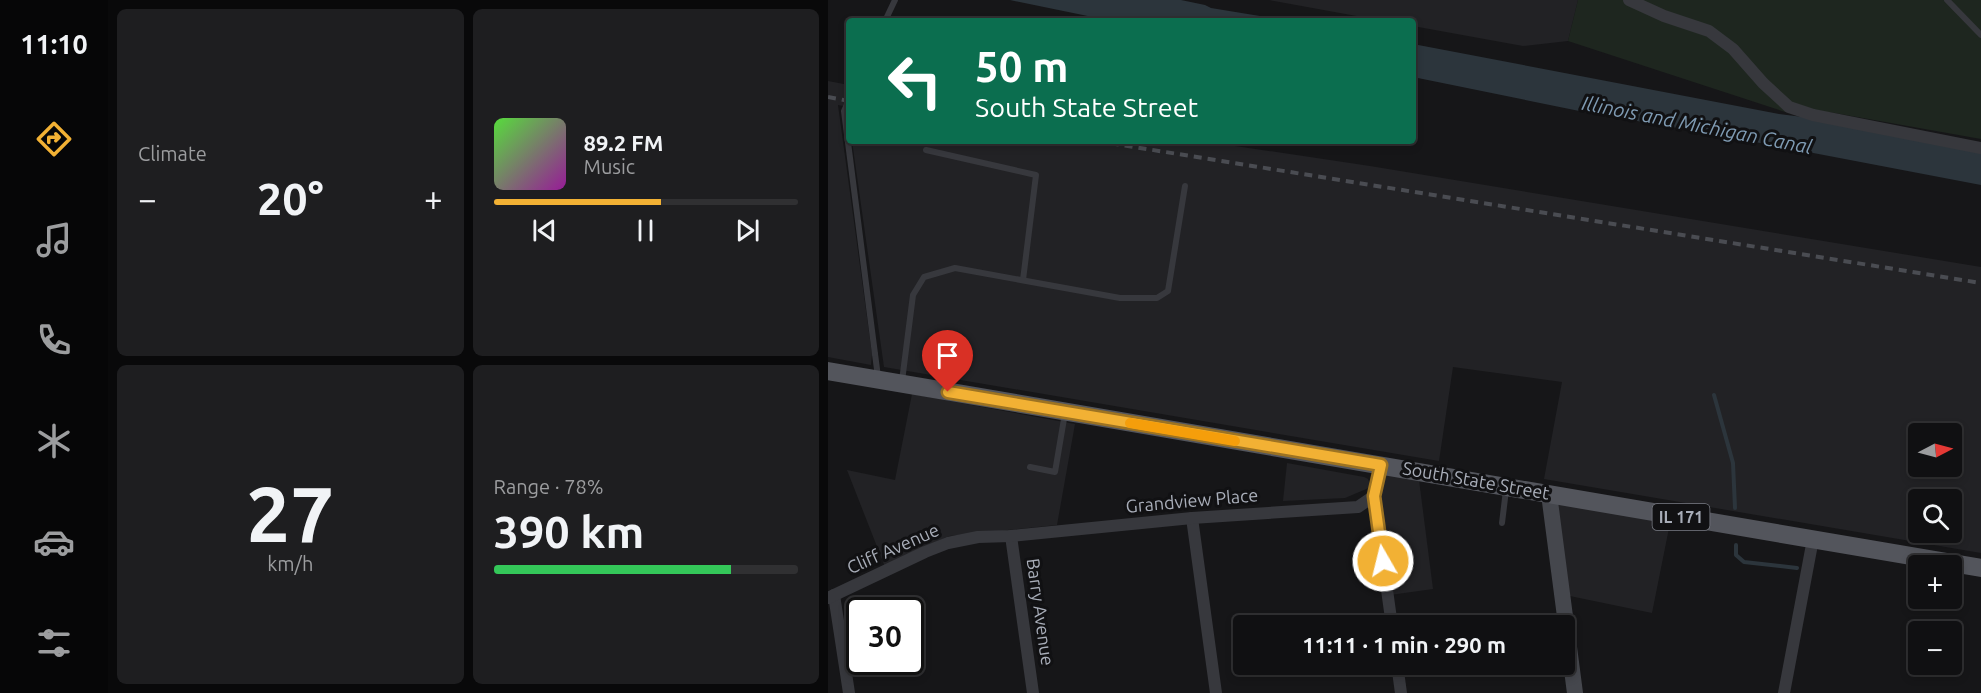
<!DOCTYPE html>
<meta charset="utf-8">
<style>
body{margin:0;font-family:Ubuntu,sans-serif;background:#1e1e20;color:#f1f3f6;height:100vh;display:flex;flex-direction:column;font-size:22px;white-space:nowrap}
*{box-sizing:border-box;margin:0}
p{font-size:20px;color:#9c9d9f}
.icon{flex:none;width:33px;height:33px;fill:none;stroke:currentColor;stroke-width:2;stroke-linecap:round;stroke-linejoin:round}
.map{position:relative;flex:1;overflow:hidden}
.side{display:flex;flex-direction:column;gap:9px;padding:9px;background:#09090a;width:720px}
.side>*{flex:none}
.top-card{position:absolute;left:18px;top:18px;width:570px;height:126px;border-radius:6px;box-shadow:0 3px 9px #0003,0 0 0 2px #303032;background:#0b6e4f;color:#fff;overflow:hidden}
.needle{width:39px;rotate:84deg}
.fabs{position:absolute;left:1080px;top:423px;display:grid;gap:12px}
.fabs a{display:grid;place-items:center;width:54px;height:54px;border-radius:6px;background:#101012;box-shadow:0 3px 9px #0003,0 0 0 2px #303032;font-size:30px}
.speed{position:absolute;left:18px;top:597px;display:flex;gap:12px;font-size:30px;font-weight:700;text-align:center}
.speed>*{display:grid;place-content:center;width:78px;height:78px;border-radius:50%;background:#101012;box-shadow:0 3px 9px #0003,0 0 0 2px #303032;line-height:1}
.speed .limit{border:3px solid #111;border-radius:9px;background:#fff;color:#111}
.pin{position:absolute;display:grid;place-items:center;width:51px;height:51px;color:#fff;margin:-62px -26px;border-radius:50% 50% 50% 0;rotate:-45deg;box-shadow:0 0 6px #0007}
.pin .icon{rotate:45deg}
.me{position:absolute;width:66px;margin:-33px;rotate:352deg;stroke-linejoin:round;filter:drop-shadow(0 0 4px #0008)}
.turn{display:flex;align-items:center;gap:21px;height:126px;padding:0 30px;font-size:27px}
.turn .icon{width:78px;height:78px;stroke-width:2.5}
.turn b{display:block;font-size:42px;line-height:51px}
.big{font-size:45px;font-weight:600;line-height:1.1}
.side .widget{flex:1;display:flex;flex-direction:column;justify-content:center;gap:9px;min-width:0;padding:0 21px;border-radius:9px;background:#1e1e20}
.side .dial{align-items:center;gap:0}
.dial b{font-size:78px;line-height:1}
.song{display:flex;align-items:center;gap:18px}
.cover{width:72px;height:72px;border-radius:9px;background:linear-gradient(135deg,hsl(110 70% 55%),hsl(300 70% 35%))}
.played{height:6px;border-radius:3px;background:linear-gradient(90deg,#f2b134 55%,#303032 55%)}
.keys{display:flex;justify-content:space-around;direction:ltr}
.heat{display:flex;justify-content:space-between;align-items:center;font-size:33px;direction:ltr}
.charge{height:9px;border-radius:4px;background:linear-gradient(90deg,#34c759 78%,#303032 0)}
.side .tiles{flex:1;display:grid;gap:9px;grid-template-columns:repeat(2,1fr)}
.trip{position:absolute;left:405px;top:615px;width:342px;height:60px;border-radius:6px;background:#101012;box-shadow:0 3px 9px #0003,0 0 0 2px #303032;font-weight:600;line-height:60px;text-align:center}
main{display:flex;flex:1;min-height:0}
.tab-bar{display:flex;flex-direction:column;width:108px;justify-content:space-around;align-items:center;background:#060607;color:#9c9d9f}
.tab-bar .icon{width:42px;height:42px}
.tab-bar .current{color:#f2b134}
.tab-bar b{font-size:27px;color:#f1f3f6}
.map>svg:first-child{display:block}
</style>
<main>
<nav class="tab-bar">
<b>11:10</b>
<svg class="icon current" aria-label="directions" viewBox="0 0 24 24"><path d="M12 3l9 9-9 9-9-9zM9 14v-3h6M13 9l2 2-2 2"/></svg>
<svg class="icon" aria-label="music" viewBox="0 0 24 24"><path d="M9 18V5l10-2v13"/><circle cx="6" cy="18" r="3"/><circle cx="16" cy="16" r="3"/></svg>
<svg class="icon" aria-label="phone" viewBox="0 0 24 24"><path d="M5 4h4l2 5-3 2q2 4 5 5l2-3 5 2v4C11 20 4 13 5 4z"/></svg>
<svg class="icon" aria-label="climate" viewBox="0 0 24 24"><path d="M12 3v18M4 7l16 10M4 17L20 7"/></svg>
<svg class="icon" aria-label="car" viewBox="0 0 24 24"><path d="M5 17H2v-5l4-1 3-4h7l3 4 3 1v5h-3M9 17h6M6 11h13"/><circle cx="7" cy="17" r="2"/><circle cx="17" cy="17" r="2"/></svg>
<svg class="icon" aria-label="filters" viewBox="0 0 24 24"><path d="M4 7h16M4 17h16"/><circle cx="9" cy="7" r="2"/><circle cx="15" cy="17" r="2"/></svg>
</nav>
<section class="side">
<div class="tiles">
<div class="widget"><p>Climate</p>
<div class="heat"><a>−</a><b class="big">20°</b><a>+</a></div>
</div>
<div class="widget">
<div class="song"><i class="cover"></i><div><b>89.2 FM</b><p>Music</p></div></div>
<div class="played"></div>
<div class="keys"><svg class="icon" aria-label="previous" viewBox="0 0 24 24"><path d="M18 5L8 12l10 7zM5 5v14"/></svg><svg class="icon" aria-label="pause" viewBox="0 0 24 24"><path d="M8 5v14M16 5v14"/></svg><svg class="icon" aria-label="next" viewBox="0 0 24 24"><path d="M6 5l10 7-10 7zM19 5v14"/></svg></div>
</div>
<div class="widget dial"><b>27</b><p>km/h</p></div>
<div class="widget"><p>Range · 78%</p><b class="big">390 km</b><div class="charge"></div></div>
</div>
</section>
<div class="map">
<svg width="1153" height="693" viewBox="0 0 1153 693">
<rect width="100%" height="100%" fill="#161618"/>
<g fill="#222225" fill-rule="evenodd">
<polygon points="441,0 750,0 740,41 695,46 585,26 585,21 556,21"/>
<polygon points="0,81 21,85 21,107 10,105 44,354 43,365 0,357"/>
<path d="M24 141H374L542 166 1153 267V553L716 479 734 382 625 367 611 461 56 367ZM1090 434H1124V466H1090ZM1090 500H1124V532H1090Z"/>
<polygon points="84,394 247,424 229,525 121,536 57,567 19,470 67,480"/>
<polygon points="459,463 536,477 540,479 543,487 517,498 455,501"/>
<polygon points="554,474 591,480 605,589 562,595 548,498"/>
<polygon points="725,503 842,523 824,613 737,595"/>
</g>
<polygon fill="#1e261f" points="750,0 1153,0 1153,139 1001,112 957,112 740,41"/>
<g fill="#2c353c">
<polygon points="182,0 353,0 377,5 383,8 462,21 284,21"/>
<path d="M585 44 951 114 983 118 1153 150V185L864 130C832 127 802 118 771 115L585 77Z"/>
</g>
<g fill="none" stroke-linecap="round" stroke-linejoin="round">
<g stroke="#2c353c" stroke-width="4">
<polyline points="886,395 905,463 907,508"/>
<polyline points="908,545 908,555 916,562 969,568"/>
</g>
<g stroke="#37383d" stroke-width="6">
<polyline points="1119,0 1153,35"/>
<polyline points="57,21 67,0"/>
<polyline points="98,150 208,175 195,280"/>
<polyline points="47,354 50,377"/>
<polyline points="74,381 85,295 96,277 127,268 292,298 329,298 340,291 357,186"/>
<polyline points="202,467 227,472 237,413"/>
<polyline points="674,523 678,490"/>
</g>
<g stroke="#37383d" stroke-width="12">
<polyline points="801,0 836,16 881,31 905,49 935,83 961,107 985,115 1153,148"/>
<polyline points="553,465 546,496 564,626"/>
<polyline points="364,518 388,693"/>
<polyline points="183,536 205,693"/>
<polyline points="6,595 21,693"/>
<polyline points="0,598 97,552 120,543 150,537 183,536 364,518 530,507 546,496"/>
<polyline points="569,664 573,693"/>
<polyline points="956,693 985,539"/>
</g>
<polyline stroke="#45474d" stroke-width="16" points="721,494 747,693"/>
<polyline stroke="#53555c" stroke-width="18" points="0,371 1153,568"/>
<g stroke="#4a4c52" stroke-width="4" stroke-dasharray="8 6" stroke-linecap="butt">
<polyline points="0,97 21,101"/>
<polyline points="269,141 1153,283"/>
</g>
<polyline stroke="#37383d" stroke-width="6" points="21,100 16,111 47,354"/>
</g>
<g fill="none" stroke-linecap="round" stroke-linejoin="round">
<defs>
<polyline id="route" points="120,392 553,465 546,496 555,561"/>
</defs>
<use href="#route" stroke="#9d7322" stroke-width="15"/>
<use href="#route" stroke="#f2b134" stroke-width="10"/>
<polyline stroke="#f59e0b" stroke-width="10" points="302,423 407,441"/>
</g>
<g text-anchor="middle" stroke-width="6" stroke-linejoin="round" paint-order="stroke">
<rect fill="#111113" stroke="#7b7e86" stroke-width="1.5" x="824.5" y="504" width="57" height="26" rx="4.5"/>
<g font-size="16" font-weight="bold" fill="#a8adb8">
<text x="853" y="523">IL 171</text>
</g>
<g font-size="18" fill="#a8adb8" stroke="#111113">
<text transform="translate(648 481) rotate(10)" y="6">South State Street</text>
<text transform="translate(364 501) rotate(-5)" y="6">Grandview Place</text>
<text transform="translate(65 549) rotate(-24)" y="6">Cliff Avenue</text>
<text transform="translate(212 612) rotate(82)" y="6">Barry Avenue</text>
</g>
<g font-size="20" font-style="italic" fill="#7f9bb3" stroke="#111113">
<text transform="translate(869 125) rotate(11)" y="7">Illinois and Michigan Canal</text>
</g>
</g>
</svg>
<div class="fabs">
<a><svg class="needle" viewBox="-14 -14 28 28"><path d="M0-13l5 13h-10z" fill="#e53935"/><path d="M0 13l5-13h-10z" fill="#9c9d9f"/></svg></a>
<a><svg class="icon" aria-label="search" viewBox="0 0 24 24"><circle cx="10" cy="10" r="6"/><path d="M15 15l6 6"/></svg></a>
<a>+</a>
<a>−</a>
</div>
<div class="speed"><div class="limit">30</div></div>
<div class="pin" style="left:120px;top:392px;background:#d93025"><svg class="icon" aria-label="arrive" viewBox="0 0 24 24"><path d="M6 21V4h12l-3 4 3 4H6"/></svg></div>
<svg class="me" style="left:555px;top:561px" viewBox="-20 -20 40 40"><circle r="17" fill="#f2b134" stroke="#fff" stroke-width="3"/><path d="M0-11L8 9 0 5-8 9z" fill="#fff"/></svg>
<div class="trip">11:11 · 1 min · 290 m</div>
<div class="top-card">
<div class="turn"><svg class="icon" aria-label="left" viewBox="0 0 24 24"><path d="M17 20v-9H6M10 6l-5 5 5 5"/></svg><div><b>50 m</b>South State Street</div></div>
</div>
</div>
</main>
